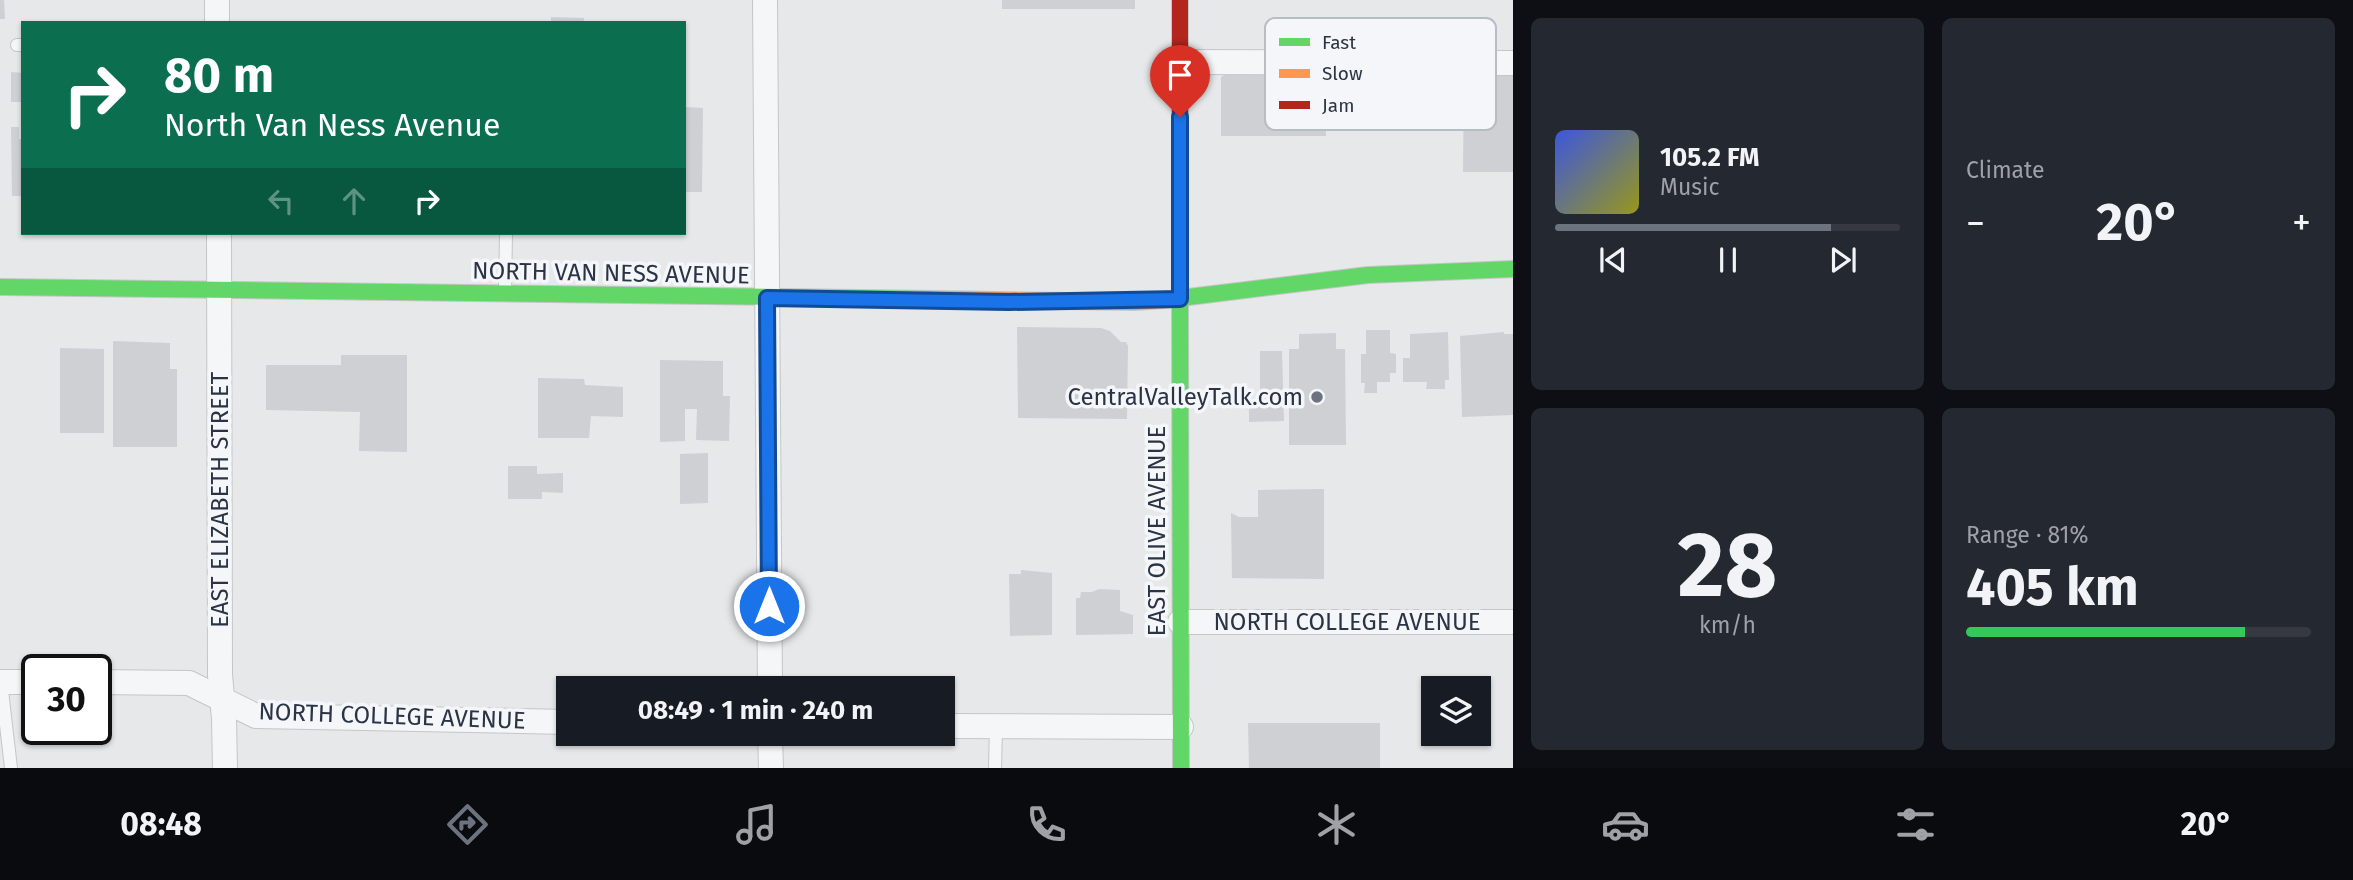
<!DOCTYPE html>
<meta charset="utf-8">
<style>
body{margin:0;font-family:"Fira Sans",sans-serif;background:#242831;color:#f1f3f6;height:100vh;display:flex;flex-direction:column;font-size:26px;white-space:nowrap}
*{box-sizing:border-box;margin:0}
p{font-size:23px;color:#9ea1a6}
.icon{flex:none;width:38px;height:38px;fill:none;stroke:currentColor;stroke-width:2;stroke-linecap:round;stroke-linejoin:round}
.map{position:relative;flex:1;overflow:hidden}
.side{display:flex;flex-direction:column;gap:18px;padding:18px;background:#0d0f14;width:840px}
.side>*{flex:none}
.guide{position:absolute;left:21px;top:21px;width:665px;height:214px;border-radius:0px;box-shadow:0 2px 5px #0004;background:#0b6e4f;color:#fff;overflow:hidden}
.controls{position:absolute;left:1421px;top:676px;display:grid;gap:14px}
.controls a{display:grid;place-items:center;width:70px;height:70px;border-radius:0px;background:#171b24;box-shadow:0 2px 5px #0004;font-size:35px}
.speed{position:absolute;left:21px;top:654px;display:flex;gap:14px;font-size:35px;font-weight:700;text-align:center}
.speed>*{display:grid;place-content:center;width:91px;height:91px;border-radius:50%;background:#171b24;box-shadow:0 2px 5px #0004;line-height:1}
.speed .limit{border:4px solid #111;border-radius:10px;background:#fff;color:#111}
.pin{position:absolute;display:grid;place-items:center;width:60px;height:60px;color:#fff;margin:-72px -30px;border-radius:50% 50% 50% 0;rotate:-45deg;box-shadow:0 0 7px #0007}
.pin .icon{rotate:45deg}
.me{position:absolute;width:77px;margin:-38px;rotate:0deg;stroke-linejoin:round;filter:drop-shadow(0 0 5px #0008)}
.turn{display:flex;align-items:center;gap:24px;height:147px;padding:0 28px;font-size:32px}
.turn .icon{width:91px;height:91px;stroke-width:2.5}
.turn b{display:block;font-size:49px;line-height:60px}
.lanes{display:flex;align-items:center;height:66px;padding:0 28px;background:#0003;justify-content:center;gap:35px;direction:ltr}
.lanes .off{opacity:.35}
.big{font-size:52px;font-weight:700;line-height:1.1}
.side .tile{flex:1;display:flex;flex-direction:column;justify-content:center;gap:10px;min-width:0;padding:0 24px;border-radius:10px;background:#242831}
.side .dial{align-items:center;gap:0}
.dial b{font-size:91px;line-height:1}
.song{display:flex;align-items:center;gap:21px}
.cover{width:84px;height:84px;border-radius:10px;background:linear-gradient(135deg,hsl(230 70% 55%),hsl(60 70% 35%))}
.played{height:7px;border-radius:4px;background:linear-gradient(90deg,#6c737f 80%,#363941 80%)}
.keys{display:flex;justify-content:space-around;direction:ltr}
.heat{display:flex;justify-content:space-between;align-items:center;font-size:38px;direction:ltr}
.charge{height:10px;border-radius:5px;background:linear-gradient(90deg,#34c759 81%,#363941 0)}
.side .tiles{flex:1;display:grid;gap:18px;grid-template-columns:repeat(2,1fr)}
.trip{position:absolute;left:556px;top:676px;width:399px;height:70px;border-radius:0px;background:#171b24;box-shadow:0 2px 5px #0004;font-weight:700;line-height:70px;text-align:center}
.tab-bar{display:flex;height:112px;justify-content:space-around;align-items:center;background:#090b0e;color:#9ea1a6}
.tab-bar .icon{width:49px;height:49px}
.tab-bar .on{color:#6c737f}
.tab-bar b{font-size:32px;color:#f1f3f6}
main{display:flex;flex:1;min-height:0}
.map>svg:first-child{display:block}
</style>
<main>
<div class="map">
<svg width="1513" height="768" viewBox="0 0 1513 768">
<rect width="100%" height="100%" fill="#e6e8ea"/>
<g fill="#ced0d3">
<polygon points="0,0 4,0 5,19 0,19"/>
<rect x="1002" y="0" width="133" height="9"/>
<polygon points="551,17 584,18 584,23 551,23"/>
<polygon points="11,72 23,73 23,102 11,102"/>
<polygon points="1229,72 1326,73 1326,136 1221,136 1221,77"/>
<polygon points="1464,72 1513,72 1513,172 1463,172"/>
<polygon points="684,107 703,108 702,192 684,192"/>
<polygon points="11,127 19,127 19,139 23,139 23,196 12,196"/>
<polygon points="1017,327 1101,328 1110,331 1121,342 1126,342 1128,346 1127,419 1018,418"/>
<polygon points="1366,330 1390,330 1390,353 1396,354 1396,373 1390,373 1390,382 1377,382 1377,393 1364,393 1365,383 1361,383 1361,354 1366,354"/>
<polygon points="1448,332 1449,380 1445,380 1445,389 1426,389 1427,382 1403,382 1403,358 1410,358 1410,334"/>
<polygon points="1504,332 1504,334 1513,334 1513,415 1462,417 1460,336"/>
<polygon points="1336,333 1336,349 1345,349 1346,445 1289,445 1289,349 1299,349 1299,334"/>
<polygon points="113,341 170,343 170,369 177,369 177,447 113,447"/>
<polygon points="60,348 104,349 104,433 60,433"/>
<polygon points="1260,351 1282,351 1284,421 1249,422 1249,399 1260,398"/>
<polygon points="341,355 407,355 407,452 359,451 360,412 266,410 266,365 341,365"/>
<polygon points="660,360 723,361 723,396 730,396 729,441 696,440 697,409 685,409 685,441 660,442"/>
<polygon points="538,378 584,379 585,385 623,387 623,417 591,416 589,438 538,438"/>
<polygon points="708,453 708,503 680,504 680,454"/>
<polygon points="508,466 537,466 537,474 563,473 563,493 542,492 542,499 508,499"/>
<polygon points="1324,489 1324,579 1232,578 1231,513 1239,517 1258,517 1258,490"/>
<polygon points="1021,570 1052,573 1052,635 1010,636 1009,574 1021,574"/>
<polygon points="1099,589 1120,590 1120,611 1133,615 1133,634 1076,635 1076,598 1080,598 1081,592 1092,592"/>
<polygon points="1248,723 1380,723 1380,768 1249,768"/>
</g>
<g fill="none" stroke-linecap="round" stroke-linejoin="round">
<defs>
<g id="lane">
<polyline points="17,45 23,45"/>
<polyline points="505,290 506,233"/>
<polyline points="1,682 11,768"/>
<polyline points="995,768 996,726"/>
</g>
<g id="street">
<polyline points="217,0 217,23"/>
<polyline points="765,0 770,688"/>
<polyline points="1180,62 1513,63"/>
<polyline points="219,233 220,675 224,719 225,768"/>
<polyline points="1180,622 1513,622"/>
<polyline points="0,682 37,682"/>
<polyline points="96,682 189,683 256,716 569,722"/>
<polyline points="943,726 1181,727"/>
<polyline points="770,733 771,768"/>
</g>
<g id="fast">
<polyline points="0,287 935,299"/>
<polyline points="1180,299 1181,768"/>
<polyline points="1164,300 1368,275 1513,269"/>
</g>
<polyline id="slow" points="935,299 1134,302 1164,300"/>
<polyline id="jam" points="1180,0 1180,299"/>
</defs>
<use href="#lane" stroke="#c4c6c8" stroke-width="14"/>
<use href="#street" stroke="#c4c6c8" stroke-width="26"/>
<use href="#fast" stroke="#c4c6c8" stroke-width="18"/>
<use href="#slow" stroke="#c4c6c8" stroke-width="18"/>
<use href="#jam" stroke="#c4c6c8" stroke-width="18"/>
<use href="#lane" stroke="#f5f6f7" stroke-width="12"/>
<use href="#street" stroke="#f5f6f7" stroke-width="24"/>
<use href="#fast" stroke="#63d668" stroke-width="16"/>
<use href="#slow" stroke="#ff974d" stroke-width="16"/>
<use href="#jam" stroke="#b3261e" stroke-width="16"/>
</g>
<g fill="none" stroke-linecap="round" stroke-linejoin="round">
<defs>
<polyline id="route" points="769,606 767,298 1009,302 1180,299 1180,117"/>
</defs>
<use href="#route" stroke="#114b97" stroke-width="18"/>
<use href="#route" stroke="#1a73e8" stroke-width="12"/>
</g>
<circle fill="#6c737f" stroke="#f4f6f9" stroke-width="2.5" cx="1317" cy="397" r="7"/>
<g text-anchor="middle" stroke-width="7" stroke-linejoin="round" paint-order="stroke">
<g font-size="24" fill="#2b3445" stroke="#f4f6f9">
<text transform="translate(611 273) rotate(1)" y="8">NORTH VAN NESS AVENUE</text>
<text transform="translate(220 500) rotate(-90)" y="8">EAST ELIZABETH STREET</text>
<text transform="translate(1157 531) rotate(-90)" y="8">EAST OLIVE AVENUE</text>
<text x="1347" y="630">NORTH COLLEGE AVENUE</text>
<text transform="translate(392 716) rotate(2)" y="8">NORTH COLLEGE AVENUE</text>
</g>
<g font-size="24" fill="#2b3445" stroke="#f4f6f9" text-anchor="end">
<text x="1303" y="405">CentralValleyTalk.com</text>
</g>
</g>
<rect x="1265" y="18" width="231" height="112" rx="10" fill="#f4f6f9" stroke="#b8bcc3" stroke-width="2"/>
<rect x="1279" y="38" width="31" height="8" fill="#63d668"/>
<rect x="1279" y="69" width="31" height="9" fill="#ff974d"/>
<rect x="1279" y="101" width="31" height="8" fill="#b3261e"/>
<g font-size="19" fill="#2b3445">
<text x="1322" y="49">Fast</text>
<text x="1322" y="80">Slow</text>
<text x="1322" y="112">Jam</text>
</g>
</svg>
<div class="controls">
<a><svg class="icon" aria-label="layers" viewBox="0 0 24 24"><path d="M12 4l9 5-9 5-9-5zM3 14l9 5 9-5"/></svg></a>
</div>
<div class="speed"><div class="limit">30</div></div>
<div class="pin" style="left:1180px;top:117px;background:#d93025"><svg class="icon" aria-label="arrive" viewBox="0 0 24 24"><path d="M6 21V4h12l-3 4 3 4H6"/></svg></div>
<svg class="me" style="left:769px;top:606px" viewBox="-20 -20 40 40"><circle r="17" fill="#1a73e8" stroke="#fff" stroke-width="3"/><path d="M0-11L8 9 0 5-8 9z" fill="#fff"/></svg>
<div class="trip">08:49 · 1 min · 240 m</div>
<div class="guide">
<div class="turn"><svg class="icon" aria-label="right" viewBox="0 0 24 24"><path d="M7 20v-9h11M14 6l5 5-5 5"/></svg><div><b>80 m</b>North Van Ness Avenue</div></div>
<div class="lanes"><svg class="icon off" aria-label="left" viewBox="0 0 24 24"><path d="M17 20v-9H6M10 6l-5 5 5 5"/></svg><svg class="icon off" aria-label="ahead" viewBox="0 0 24 24"><path d="M12 20V5M6 11l6-6 6 6"/></svg><svg class="icon" aria-label="right" viewBox="0 0 24 24"><path d="M7 20v-9h11M14 6l5 5-5 5"/></svg></div>
</div>
</div>
<section class="side">
<div class="tiles">
<div class="tile">
<div class="song"><i class="cover"></i><div><b>105.2 FM</b><p>Music</p></div></div>
<div class="played"></div>
<div class="keys"><svg class="icon" aria-label="previous" viewBox="0 0 24 24"><path d="M18 5L8 12l10 7zM5 5v14"/></svg><svg class="icon" aria-label="pause" viewBox="0 0 24 24"><path d="M8 5v14M16 5v14"/></svg><svg class="icon" aria-label="next" viewBox="0 0 24 24"><path d="M6 5l10 7-10 7zM19 5v14"/></svg></div>
</div>
<div class="tile"><p>Climate</p>
<div class="heat"><a>−</a><b class="big">20°</b><a>+</a></div>
</div>
<div class="tile dial"><b>28</b><p>km/h</p></div>
<div class="tile"><p>Range · 81%</p><b class="big">405 km</b><div class="charge"></div></div>
</div>
</section>
</main>
<nav class="tab-bar">
<b>08:48</b>
<svg class="icon on" aria-label="directions" viewBox="0 0 24 24"><path d="M12 3l9 9-9 9-9-9zM9 14v-3h6M13 9l2 2-2 2"/></svg>
<svg class="icon" aria-label="music" viewBox="0 0 24 24"><path d="M9 18V5l10-2v13"/><circle cx="6" cy="18" r="3"/><circle cx="16" cy="16" r="3"/></svg>
<svg class="icon" aria-label="phone" viewBox="0 0 24 24"><path d="M5 4h4l2 5-3 2q2 4 5 5l2-3 5 2v4C11 20 4 13 5 4z"/></svg>
<svg class="icon" aria-label="climate" viewBox="0 0 24 24"><path d="M12 3v18M4 7l16 10M4 17L20 7"/></svg>
<svg class="icon" aria-label="car" viewBox="0 0 24 24"><path d="M5 17H2v-5l4-1 3-4h7l3 4 3 1v5h-3M9 17h6M6 11h13"/><circle cx="7" cy="17" r="2"/><circle cx="17" cy="17" r="2"/></svg>
<svg class="icon" aria-label="filters" viewBox="0 0 24 24"><path d="M4 7h16M4 17h16"/><circle cx="9" cy="7" r="2"/><circle cx="15" cy="17" r="2"/></svg>
<b>20°</b>
</nav>
